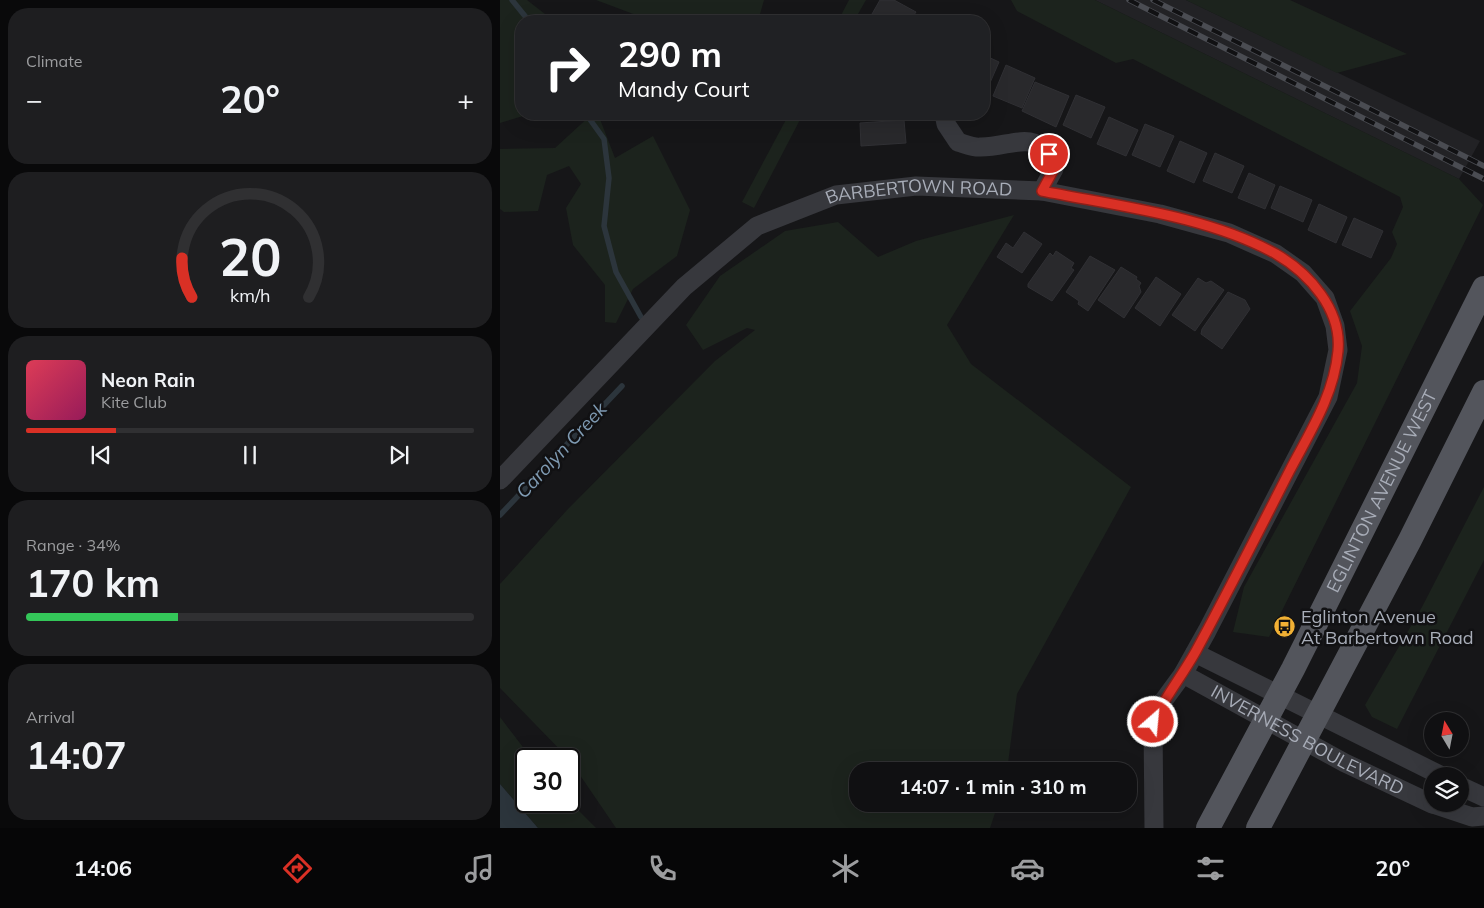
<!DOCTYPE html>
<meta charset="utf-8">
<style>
body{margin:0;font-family:Mulish,sans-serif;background:#1e1e20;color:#f1f3f6;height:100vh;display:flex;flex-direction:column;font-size:19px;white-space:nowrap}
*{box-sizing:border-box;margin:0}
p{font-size:16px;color:#9c9d9f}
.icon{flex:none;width:28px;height:28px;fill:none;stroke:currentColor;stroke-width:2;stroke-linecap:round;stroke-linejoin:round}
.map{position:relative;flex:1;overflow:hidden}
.drawer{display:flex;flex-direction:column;gap:8px;padding:8px;background:#09090a;width:500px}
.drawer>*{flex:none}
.hud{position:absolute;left:15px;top:15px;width:475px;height:105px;border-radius:20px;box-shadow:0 5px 20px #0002,0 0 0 1px #303032;background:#202124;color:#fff;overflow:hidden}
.needle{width:32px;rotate:350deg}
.controls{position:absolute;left:924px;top:712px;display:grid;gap:10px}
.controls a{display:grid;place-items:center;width:45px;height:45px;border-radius:50%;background:#101012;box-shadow:0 5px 20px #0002,0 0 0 1px #303032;font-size:25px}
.speed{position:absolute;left:15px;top:748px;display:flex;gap:10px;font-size:25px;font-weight:700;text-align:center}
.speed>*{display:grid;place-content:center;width:65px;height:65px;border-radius:50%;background:#101012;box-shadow:0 5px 20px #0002,0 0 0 1px #303032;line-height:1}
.speed .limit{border:2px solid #111;border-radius:8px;background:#fff;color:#111}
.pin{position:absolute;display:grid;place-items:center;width:42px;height:42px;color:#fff;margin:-21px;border:2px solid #fff;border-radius:50%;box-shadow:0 1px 5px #0007}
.me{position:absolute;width:55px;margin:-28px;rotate:27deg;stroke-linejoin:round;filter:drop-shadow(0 0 4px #0008)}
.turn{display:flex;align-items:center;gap:18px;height:105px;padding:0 20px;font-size:22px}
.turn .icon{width:65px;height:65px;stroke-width:2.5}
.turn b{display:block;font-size:35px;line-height:42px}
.big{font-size:38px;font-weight:700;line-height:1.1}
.drawer .tile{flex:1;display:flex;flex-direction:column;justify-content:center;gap:8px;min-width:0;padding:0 18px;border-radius:20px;background:#1e1e20}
.drawer .dial{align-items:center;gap:0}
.dial svg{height:130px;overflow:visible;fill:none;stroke:#303032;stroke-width:7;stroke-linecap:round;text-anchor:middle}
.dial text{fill:#f1f3f6;stroke:none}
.song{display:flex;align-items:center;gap:15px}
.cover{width:60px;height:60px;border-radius:8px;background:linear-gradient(135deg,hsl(350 70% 55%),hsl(330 70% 35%))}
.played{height:5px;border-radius:2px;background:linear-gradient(90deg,#d93025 20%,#303032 20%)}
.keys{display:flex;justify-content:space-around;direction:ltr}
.heat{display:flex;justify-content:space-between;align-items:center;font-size:28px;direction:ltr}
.charge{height:8px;border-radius:4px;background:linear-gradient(90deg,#34c759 34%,#303032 0)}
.trip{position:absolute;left:349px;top:762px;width:288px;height:50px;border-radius:20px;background:#101012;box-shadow:0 5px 20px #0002,0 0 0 1px #303032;font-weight:700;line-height:50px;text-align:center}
.tab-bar{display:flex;height:80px;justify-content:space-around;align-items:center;background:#060607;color:#9c9d9f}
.tab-bar .icon{width:35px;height:35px}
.tab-bar .active{color:#d93025}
.tab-bar b{font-size:22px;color:#f1f3f6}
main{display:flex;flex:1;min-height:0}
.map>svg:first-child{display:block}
</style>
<main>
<section class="drawer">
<div class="tile"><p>Climate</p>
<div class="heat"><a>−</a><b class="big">20°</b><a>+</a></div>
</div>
<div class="tile dial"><svg viewBox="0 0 100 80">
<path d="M14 69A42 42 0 1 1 86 69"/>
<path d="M14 69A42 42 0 0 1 8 45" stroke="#d93025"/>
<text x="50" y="56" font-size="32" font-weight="700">20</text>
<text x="50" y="72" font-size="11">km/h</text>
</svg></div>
<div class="tile">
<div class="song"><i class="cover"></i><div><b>Neon Rain</b><p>Kite Club</p></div></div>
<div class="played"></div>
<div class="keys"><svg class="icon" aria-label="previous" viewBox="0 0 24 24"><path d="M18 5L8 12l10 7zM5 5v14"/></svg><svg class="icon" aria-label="pause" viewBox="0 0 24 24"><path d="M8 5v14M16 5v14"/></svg><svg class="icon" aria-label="next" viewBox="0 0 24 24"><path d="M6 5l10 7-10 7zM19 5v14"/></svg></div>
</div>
<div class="tile"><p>Range · 34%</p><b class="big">170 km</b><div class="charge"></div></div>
<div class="tile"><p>Arrival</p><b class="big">14:07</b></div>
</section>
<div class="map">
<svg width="984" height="828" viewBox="0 0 984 828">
<rect width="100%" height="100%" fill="#161618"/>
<polygon fill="#222225" points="595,0 686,0 980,141 959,179"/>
<g fill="#1c231d">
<polygon points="0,0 27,0 54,21 21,21 21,114 30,114 0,123"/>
<polygon points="96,0 264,0 258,21 194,21 192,19 152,21"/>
<polygon points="349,0 366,0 354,21 338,21"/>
<polygon points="511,0 595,0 959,179 983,205 769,637 733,632 744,587 857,383 862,346 850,311 891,258 897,244 892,232 903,207 900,197 633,59 616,63 517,11"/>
<polygon points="686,0 790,0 907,54 837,73"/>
<polygon points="92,114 98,114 115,158 153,136 190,210 177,256 133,289 116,323 105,322 105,285 73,245 66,208 81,184 69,166 47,175 38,211 4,212 0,209 0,149 55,148"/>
<polygon points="289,114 303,114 254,208 242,202"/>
<polygon points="514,215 447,325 471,364 631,487 517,694 507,771 358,771 358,804 498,804 490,828 116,828 69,759 0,688 0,584 67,510 215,361 255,330 247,328 203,350 186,325 220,276 285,231 338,222 378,257 416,241"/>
<polygon points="984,487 984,560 897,729 872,717 865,705 922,607"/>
<polygon points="0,717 32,759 26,759 26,801 69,801 96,828 38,828 0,784"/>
</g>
<polygon fill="#2c353c" points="0,784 38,828 0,828"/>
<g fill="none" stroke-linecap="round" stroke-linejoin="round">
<g stroke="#2c353c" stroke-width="5.5">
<polyline points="12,0 29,21"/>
<polyline points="86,114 104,139 109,178 104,226 116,272 141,317"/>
<polyline points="0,515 122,386"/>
</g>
</g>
<g fill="#29292c" stroke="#303034">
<polygon points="380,0 394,0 416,12 410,21 368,21"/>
<polygon points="484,55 499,62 486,92 484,91"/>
<polygon points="506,65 535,78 522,108 493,96"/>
<polygon points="535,82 569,96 556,127 522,111"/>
<polygon points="576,95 605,107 591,138 563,125"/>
<polygon points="609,117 638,130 626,156 597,144"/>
<polygon points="404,120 406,143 361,146 360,123"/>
<polygon points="645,124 674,136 660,167 632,155"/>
<polygon points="680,141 707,153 694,183 667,171"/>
<polygon points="715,153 744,166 732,193 703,181"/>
<polygon points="749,173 775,185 765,209 738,198"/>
<polygon points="780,186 812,200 803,222 771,208"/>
<polygon points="819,204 847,217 836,243 808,230"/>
<polygon points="854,218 883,231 871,258 842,245"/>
<polygon points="524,232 542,244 522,273 497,257 506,243 513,248"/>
<polygon points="556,251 574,263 571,268 574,270 552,301 528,287 528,284 550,253 553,256"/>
<polygon points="590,256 615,270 588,311 578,304 579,301 566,292"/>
<polygon points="621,267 637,277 636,279 641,283 639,286 641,292 624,318 598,300"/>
<polygon points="656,277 681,294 660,326 635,308"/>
<polygon points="698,278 706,283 711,281 724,290 695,331 672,315"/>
<polygon points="728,292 745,300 750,309 722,349 701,334 702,329"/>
</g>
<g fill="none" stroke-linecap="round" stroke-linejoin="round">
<g stroke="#37383d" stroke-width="19">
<path d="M444 114 446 124 458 142C465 144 474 148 481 147 514 147 540 125 554 169L542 191"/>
<path id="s1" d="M0 480 184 287 257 226 336 195 416 186 542 191 660 214 729 233 776 254 803 273 825 298 835 326 838 350 828 397 707 631 683 674 661 704 653 722 654 828"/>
<polyline points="695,653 942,776"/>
<path id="s2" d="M683 674 845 763 932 804"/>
<polyline points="960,786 984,797"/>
<polyline points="933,804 972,817 984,816"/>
</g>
<g stroke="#53555c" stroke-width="24">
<path id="s3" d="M708 828 793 669 984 288"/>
<polyline points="758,828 910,540 984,392"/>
</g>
<defs>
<g id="rail">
<polyline points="629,0 984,179"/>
<polyline points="653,0 984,166"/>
</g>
</defs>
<use href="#rail" stroke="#4a4c52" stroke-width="5.5"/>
<use href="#rail" stroke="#111113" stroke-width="4" stroke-dasharray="11" stroke-linecap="butt"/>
</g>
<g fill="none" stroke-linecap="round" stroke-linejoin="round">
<defs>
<path id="route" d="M549 154 554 169 542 191C617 206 708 216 776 254 809 273 842 310 838 351 834 395 810 432 790 470 759 531 728 592 696 651 682 676 665 697 653 722"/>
</defs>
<use href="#route" stroke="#8d1f18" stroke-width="12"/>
<use href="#route" stroke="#d93025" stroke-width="9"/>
</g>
<defs>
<symbol id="bus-disc" viewBox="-11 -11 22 22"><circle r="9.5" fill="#f2b134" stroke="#111113"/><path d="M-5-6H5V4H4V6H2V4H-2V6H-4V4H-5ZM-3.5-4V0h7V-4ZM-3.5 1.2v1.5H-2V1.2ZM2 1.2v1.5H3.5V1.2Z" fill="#111"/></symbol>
</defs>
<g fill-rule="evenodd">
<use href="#bus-disc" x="772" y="614" width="25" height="25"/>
</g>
<g text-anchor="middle" stroke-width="5" stroke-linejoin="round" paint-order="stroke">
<g font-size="18" fill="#a8adb8" stroke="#111113">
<text dy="6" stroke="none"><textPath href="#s1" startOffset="530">BARBERTOWN ROAD</textPath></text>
<text dy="6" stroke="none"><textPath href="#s3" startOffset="379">EGLINTON AVENUE WEST</textPath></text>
<text dy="6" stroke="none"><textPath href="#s2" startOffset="141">INVERNESS BOULEVARD</textPath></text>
</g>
<g font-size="18" fill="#a8adb8" stroke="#111113" text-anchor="start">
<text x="801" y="623">Eglinton Avenue<tspan x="801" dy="21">At Barbertown Road</tspan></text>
</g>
<g font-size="19" font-style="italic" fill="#7f9bb3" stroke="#111113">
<text transform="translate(61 450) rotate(-47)" y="7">Carolyn Creek</text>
</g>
</g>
</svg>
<div class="controls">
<a><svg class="needle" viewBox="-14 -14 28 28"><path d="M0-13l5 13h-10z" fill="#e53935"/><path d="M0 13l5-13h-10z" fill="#9c9d9f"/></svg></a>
<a><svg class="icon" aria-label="layers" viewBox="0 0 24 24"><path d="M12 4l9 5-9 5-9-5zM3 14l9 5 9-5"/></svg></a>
</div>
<div class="speed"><div class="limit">30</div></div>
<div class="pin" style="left:549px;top:154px;background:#d93025"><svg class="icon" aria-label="arrive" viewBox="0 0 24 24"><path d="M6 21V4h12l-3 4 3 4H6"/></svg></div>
<svg class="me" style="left:653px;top:722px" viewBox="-20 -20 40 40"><circle r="17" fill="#d93025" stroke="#fff" stroke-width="3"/><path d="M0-11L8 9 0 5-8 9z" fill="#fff"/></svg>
<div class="trip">14:07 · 1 min · 310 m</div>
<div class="hud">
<div class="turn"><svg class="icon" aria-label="right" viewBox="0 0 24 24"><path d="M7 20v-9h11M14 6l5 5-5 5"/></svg><div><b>290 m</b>Mandy Court</div></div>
</div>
</div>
</main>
<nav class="tab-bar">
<b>14:06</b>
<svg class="icon active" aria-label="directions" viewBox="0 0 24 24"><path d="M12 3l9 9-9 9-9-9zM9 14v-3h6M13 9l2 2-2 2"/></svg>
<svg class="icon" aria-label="music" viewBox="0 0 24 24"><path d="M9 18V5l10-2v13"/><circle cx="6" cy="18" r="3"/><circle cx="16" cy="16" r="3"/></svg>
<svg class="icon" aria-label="phone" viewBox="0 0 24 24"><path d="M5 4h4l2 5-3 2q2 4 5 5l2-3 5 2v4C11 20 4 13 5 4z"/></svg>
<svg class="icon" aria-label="climate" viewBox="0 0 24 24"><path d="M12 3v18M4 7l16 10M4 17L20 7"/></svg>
<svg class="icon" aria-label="car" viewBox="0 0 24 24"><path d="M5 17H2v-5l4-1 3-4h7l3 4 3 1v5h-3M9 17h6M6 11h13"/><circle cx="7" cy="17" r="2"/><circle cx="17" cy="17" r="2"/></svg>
<svg class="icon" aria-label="filters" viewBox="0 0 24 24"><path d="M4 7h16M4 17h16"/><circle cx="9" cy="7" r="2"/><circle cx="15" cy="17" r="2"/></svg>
<b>20°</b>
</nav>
